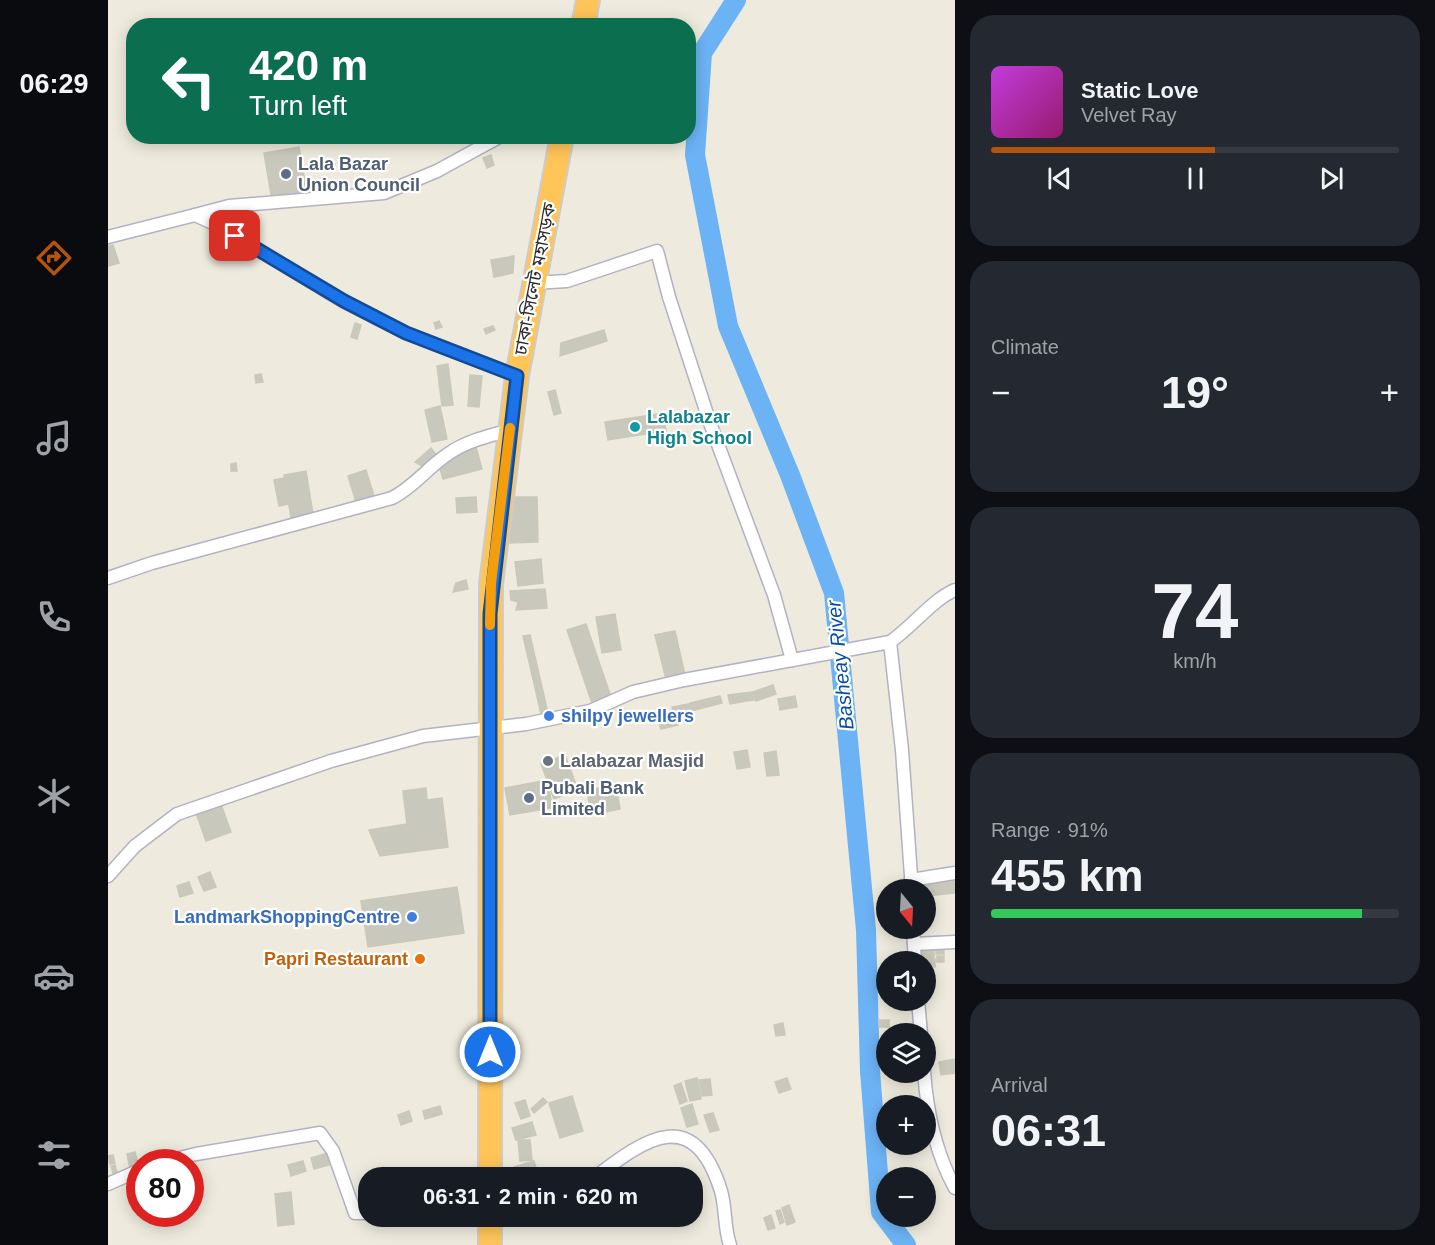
<!DOCTYPE html>
<meta charset="utf-8">
<style>
body{margin:0;font-family:Arial,"Noto Sans Bengali",sans-serif;background:#242831;color:#f1f3f6;height:100vh;display:flex;flex-direction:column;font-size:22px;white-space:nowrap}
*{box-sizing:border-box;margin:0}
p{font-size:20px;color:#9ea1a6}
.icon{flex:none;width:33px;height:33px;fill:none;stroke:currentColor;stroke-width:2;stroke-linecap:round;stroke-linejoin:round}
.map{position:relative;flex:1;overflow:hidden}
.panel{display:flex;flex-direction:column;gap:15px;padding:15px;background:#0d0f14;width:480px}
.panel>*{flex:none}
.hud{position:absolute;left:18px;top:18px;width:570px;height:126px;border-radius:24px;box-shadow:0 3px 15px #0003;background:#0b6e4f;color:#fff;overflow:hidden}
.needle{width:39px;rotate:162deg}
.tools{position:absolute;left:768px;top:879px;display:grid;gap:12px}
.tools a{display:grid;place-items:center;width:60px;height:60px;border-radius:50%;background:#171b24;box-shadow:0 3px 15px #0003;font-size:30px}
.speed{position:absolute;left:18px;top:1149px;display:flex;gap:12px;font-size:30px;font-weight:700;text-align:center}
.speed>*{display:grid;place-content:center;width:78px;height:78px;border-radius:50%;background:#171b24;box-shadow:0 3px 15px #0003;line-height:1}
.speed .limit{border:9px solid #d22;background:#fff;color:#111}
.pin{position:absolute;display:grid;place-items:center;width:51px;height:51px;color:#fff;margin:-26px;border-radius:12px;box-shadow:0 3px 9px #0006}
.me{position:absolute;width:66px;margin:-33px;rotate:0deg;stroke-linejoin:round;filter:drop-shadow(0 0 4px #0008)}
.turn{display:flex;align-items:center;gap:21px;height:126px;padding:0 24px;font-size:27px}
.turn .icon{width:78px;height:78px;stroke-width:2.5}
.turn b{display:block;font-size:42px;line-height:51px}
.big{font-size:45px;font-weight:700;line-height:1.1}
.panel .tile{flex:1;display:flex;flex-direction:column;justify-content:center;gap:9px;min-width:0;padding:0 21px;border-radius:24px;background:#242831}
.panel .dial{align-items:center;gap:0}
.dial b{font-size:78px;line-height:1}
.song{display:flex;align-items:center;gap:18px}
.cover{width:72px;height:72px;border-radius:9px;background:linear-gradient(135deg,hsl(290 70% 55%),hsl(320 70% 35%))}
.played{height:6px;border-radius:3px;background:linear-gradient(90deg,#b45309 55%,#363941 55%)}
.keys{display:flex;justify-content:space-around;direction:ltr}
.heat{display:flex;justify-content:space-between;align-items:center;font-size:33px;direction:ltr}
.charge{height:9px;border-radius:4px;background:linear-gradient(90deg,#34c759 91%,#363941 0)}
.trip{position:absolute;left:250px;top:1167px;width:345px;height:60px;border-radius:24px;background:#171b24;box-shadow:0 3px 15px #0003;font-weight:700;line-height:60px;text-align:center}
main{display:flex;flex:1;min-height:0}
.tab-bar{display:flex;flex-direction:column;width:108px;justify-content:space-around;align-items:center;background:#090b0e;color:#9ea1a6}
.tab-bar .icon{width:42px;height:42px}
.tab-bar .current{color:#b45309}
.tab-bar b{font-size:27px;color:#f1f3f6}
.map>svg:first-child{display:block}
</style>
<main>
<nav class="tab-bar">
<b>06:29</b>
<svg class="icon current" aria-label="directions" viewBox="0 0 24 24"><path d="M12 3l9 9-9 9-9-9zM9 14v-3h6M13 9l2 2-2 2"/></svg>
<svg class="icon" aria-label="music" viewBox="0 0 24 24"><path d="M9 18V5l10-2v13"/><circle cx="6" cy="18" r="3"/><circle cx="16" cy="16" r="3"/></svg>
<svg class="icon" aria-label="phone" viewBox="0 0 24 24"><path d="M5 4h4l2 5-3 2q2 4 5 5l2-3 5 2v4C11 20 4 13 5 4z"/></svg>
<svg class="icon" aria-label="climate" viewBox="0 0 24 24"><path d="M12 3v18M4 7l16 10M4 17L20 7"/></svg>
<svg class="icon" aria-label="car" viewBox="0 0 24 24"><path d="M5 17H2v-5l4-1 3-4h7l3 4 3 1v5h-3M9 17h6M6 11h13"/><circle cx="7" cy="17" r="2"/><circle cx="17" cy="17" r="2"/></svg>
<svg class="icon" aria-label="filters" viewBox="0 0 24 24"><path d="M4 7h16M4 17h16"/><circle cx="9" cy="7" r="2"/><circle cx="15" cy="17" r="2"/></svg>
</nav>
<div class="map">
<svg width="847" height="1245" viewBox="0 0 847 1245">
<rect width="100%" height="100%" fill="#eeebde"/>
<g fill="none" stroke-linecap="round" stroke-linejoin="round">
<polyline stroke="#6cb3f5" stroke-width="20" points="628,0 594,53 587,155 620,326 682,475 726,593 758,930 762,1071 773,1212 798,1245"/>
</g>
<g fill="#c9c8bc" stroke="#cac8b7" stroke-width="1.5">
<polygon points="191,147 199,194 164,201 156,153"/>
<polygon points="383,155 386,165 379,168 375,158"/>
<polygon points="5,245 11,263 1,266 0,246"/>
<polygon points="406,256 405,273 386,277 383,260"/>
<polygon points="331,321 334,327 328,329 326,323"/>
<polygon points="247,323 253,325 249,339 243,337"/>
<polygon points="385,326 387,330 378,334 376,329"/>
<polygon points="496,330 499,341 452,356 453,343"/>
<polygon points="340,364 345,405 334,406 329,366"/>
<polygon points="153,374 155,382 148,383 147,375"/>
<polygon points="362,375 374,376 371,407 360,406"/>
<polygon points="447,390 453,413 446,415 440,392"/>
<polygon points="332,406 339,439 324,442 317,410"/>
<polygon points="555,413 558,431 500,440 497,422"/>
<polygon points="368,447 374,469 335,479 332,469 347,452"/>
<polygon points="323,448 329,456 316,467 307,462"/>
<polygon points="128,463 129,471 123,471 123,464"/>
<polygon points="258,470 266,496 248,502 240,476"/>
<polygon points="198,471 205,514 183,518 176,475"/>
<polygon points="176,478 181,504 171,506 166,480"/>
<polygon points="368,497 369,512 349,513 348,498"/>
<polygon points="400,497 429,497 430,542 401,543"/>
<polygon points="433,559 435,583 410,586 407,562"/>
<polygon points="358,580 360,589 345,592 348,583"/>
<polygon points="437,589 439,608 408,610 410,602 403,600 402,591"/>
<polygon points="507,614 513,650 494,653 488,617"/>
<polygon points="478,624 503,697 484,703 459,630"/>
<polygon points="567,631 577,675 558,679 547,635"/>
<polygon points="557,633 561,644 553,646 547,635"/>
<polygon points="422,635 440,713 433,714 415,636"/>
<polygon points="665,685 668,694 648,701 645,692"/>
<polygon points="644,692 646,700 622,704 620,695"/>
<polygon points="612,696 614,703 583,711 582,703"/>
<polygon points="687,696 689,707 672,710 670,699"/>
<polygon points="581,704 582,712 566,715 564,707"/>
<polygon points="567,715 570,725 553,729 550,720"/>
<polygon points="639,750 642,767 629,769 626,752"/>
<polygon points="668,751 671,775 659,776 656,753"/>
<polygon points="457,755 470,790 446,799 433,764"/>
<polygon points="440,780 444,808 402,815 397,788"/>
<polygon points="508,785 512,809 483,815 479,790"/>
<polygon points="318,788 319,800 334,798 340,847 272,856 261,830 299,824 295,791"/>
<polygon points="113,804 123,832 98,841 88,813"/>
<polygon points="102,872 108,887 96,891 90,877"/>
<polygon points="847,879 847,893 818,896 818,890 811,890 810,883"/>
<polygon points="81,882 85,893 72,897 69,886"/>
<polygon points="349,887 356,933 260,947 253,901"/>
<polygon points="826,948 826,958 811,958 810,949"/>
<rect x="828" y="948" width="8" height="6"/>
<rect x="829" y="956" width="7" height="6"/>
<polygon points="819,959 827,959 827,967 819,966"/>
<rect x="771" y="1020" width="10" height="7"/>
<polygon points="675,1023 677,1035 668,1036 666,1025"/>
<polygon points="847,1059 847,1073 833,1075 831,1062"/>
<polygon points="589,1078 593,1099 582,1101 577,1081"/>
<polygon points="679,1078 683,1089 671,1093 667,1082"/>
<polygon points="602,1079 604,1095 594,1096 591,1080"/>
<polygon points="573,1083 579,1101 572,1104 566,1086"/>
<polygon points="464,1096 475,1131 452,1138 441,1103"/>
<polygon points="435,1098 439,1102 426,1113 423,1109"/>
<polygon points="417,1100 422,1116 413,1119 407,1103"/>
<polygon points="584,1104 590,1124 579,1127 573,1108"/>
<polygon points="332,1106 334,1114 317,1119 315,1111"/>
<polygon points="301,1111 304,1121 293,1125 290,1115"/>
<polygon points="605,1113 611,1130 602,1132 596,1115"/>
<polygon points="424,1122 428,1135 408,1140 404,1128"/>
<polygon points="410,1140 422,1140 424,1160 412,1161"/>
<polygon points="27,1152 31,1167 22,1169 19,1154"/>
<polygon points="220,1153 224,1164 206,1169 203,1158"/>
<polygon points="5,1155 7,1163 2,1164 0,1156"/>
<polygon points="195,1161 198,1171 183,1176 180,1165"/>
<polygon points="426,1161 431,1177 409,1178 406,1167"/>
<polygon points="7,1165 9,1172 5,1173 3,1166"/>
<polygon points="183,1192 186,1224 170,1226 167,1194"/>
<polygon points="681,1205 687,1222 679,1225 674,1208"/>
<polygon points="672,1210 676,1222 672,1224 668,1211"/>
<polygon points="663,1215 667,1228 660,1230 656,1218"/>
</g>
<g fill="none" stroke-linecap="round" stroke-linejoin="round">
<defs>
<g id="street">
<polyline points="87,215 121,206 276,193 329,171 393,136"/>
<polyline points="0,237 87,215 109,225 235,301 298,333 409,376"/>
<polyline points="426,283 459,281 549,251 561,297 602,423 666,595 684,660"/>
<path d="M0 578 44 563 284 498C306 487 320 467 340 454 358 441 381 436 402 430"/>
<polyline points="782,642 794,750 804,890"/>
<path d="M0 876 27 846 69 814 223 761 315 736 418 724 482 711 525 692 576 680 782 642C804 627 824 600 847 590"/>
<polyline points="803,880 847,873"/>
<polyline points="805,928 807,962"/>
<polyline points="806,944 847,942"/>
<polyline points="810,1000 813,1034"/>
<path d="M816 1072C819 1111 828 1154 847 1188"/>
<polyline points="55,1162 88,1154 212,1133 225,1151 247,1213 261,1213"/>
<path d="M486 1178C539 1137 586 1105 613 1191 618 1208 616 1228 622 1245"/>
<polyline points="0,1184 32,1170"/>
</g>
<g id="highway">
<polyline points="475,26 480,0"/>
<polyline points="382,1178 383,584 409,376 454,136"/>
<polyline points="382,1216 382,1245"/>
</g>
</defs>
<use href="#street" stroke="#b2b2c0" stroke-width="15"/>
<use href="#highway" stroke="#ccc" stroke-width="26"/>
<use href="#street" stroke="#fff" stroke-width="12"/>
<use href="#highway" stroke="#ffc559" stroke-width="22"/>
</g>
<g fill="none" stroke-linecap="round" stroke-linejoin="round">
<defs>
<polyline id="route" points="127,236 236,301 298,333 409,376 382,614 382,1052"/>
</defs>
<use href="#route" stroke="#114b97" stroke-width="15"/>
<use href="#route" stroke="#1a73e8" stroke-width="10"/>
<polyline stroke="#f59e0b" stroke-width="10" points="382,625 383,584 402,428"/>
</g>
<g fill="#5c6f8a" stroke="#fff" stroke-width="2">
<circle cx="178" cy="174" r="6"/>
<circle cx="421" cy="798" r="6"/>
</g>
<circle fill="#0f9aa8" stroke="#fff" stroke-width="2" cx="527" cy="427" r="6"/>
<g fill="#3f7fe0" stroke="#fff" stroke-width="2">
<circle cx="441" cy="716" r="6"/>
<circle cx="304" cy="917" r="6"/>
</g>
<circle fill="#6b7280" stroke="#fff" stroke-width="2" cx="440" cy="761" r="6"/>
<circle fill="#e8710a" stroke="#fff" stroke-width="2" cx="312" cy="959" r="6"/>
<g text-anchor="middle" stroke-width="4.5" stroke-linejoin="round" paint-order="stroke">
<g font-size="18" font-weight="bold" fill="#4e5e75" stroke="#fff" text-anchor="start">
<text x="190" y="170">Lala Bazar<tspan x="190" dy="21">Union Council</tspan></text>
<text x="433" y="794">Pubali Bank<tspan x="433" dy="21">Limited</tspan></text>
</g>
<g font-size="18" fill="#2c2c2c" stroke="#fff">
<text transform="translate(427 279) rotate(-79)" y="6">ঢাকা-সিলেট মহাসড়ক</text>
</g>
<g font-size="18" font-weight="bold" fill="#0d838f" stroke="#fff" text-anchor="start">
<text x="539" y="423">Lalabazar<tspan x="539" dy="21">High School</tspan></text>
</g>
<g font-size="18" font-weight="bold" fill="#366cbe" stroke="#fff" text-anchor="start">
<text x="453" y="722">shilpy jewellers</text>
<text x="292" y="923" text-anchor="end">LandmarkShoppingCentre</text>
</g>
<g font-size="18" font-weight="bold" fill="#5b616d" stroke="#fff" text-anchor="start">
<text x="452" y="767">Lalabazar Masjid</text>
</g>
<g font-size="18" font-weight="bold" fill="#c56008" stroke="#fff" text-anchor="end">
<text x="300" y="965">Papri Restaurant</text>
</g>
<g font-size="20" font-style="italic" fill="#064ca6" stroke="#fff">
<text transform="translate(732 665) rotate(-96)" y="7">Basheay River</text>
</g>
</g>
</svg>
<div class="tools">
<a><svg class="needle" viewBox="-14 -14 28 28"><path d="M0-13l5 13h-10z" fill="#e53935"/><path d="M0 13l5-13h-10z" fill="#9ea1a6"/></svg></a>
<a><svg class="icon" aria-label="sound" viewBox="0 0 24 24"><path d="M4 9h4l5-4v14l-5-4H4zM17 9q2 3 0 6"/></svg></a>
<a><svg class="icon" aria-label="layers" viewBox="0 0 24 24"><path d="M12 4l9 5-9 5-9-5zM3 14l9 5 9-5"/></svg></a>
<a>+</a>
<a>−</a>
</div>
<div class="speed"><div class="limit">80</div></div>
<div class="pin" style="left:127px;top:236px;background:#d93025"><svg class="icon" aria-label="arrive" viewBox="0 0 24 24"><path d="M6 21V4h12l-3 4 3 4H6"/></svg></div>
<svg class="me" style="left:382px;top:1052px" viewBox="-20 -20 40 40"><circle r="17" fill="#1a73e8" stroke="#fff" stroke-width="3"/><path d="M0-11L8 9 0 5-8 9z" fill="#fff"/></svg>
<div class="trip">06:31 · 2 min · 620 m</div>
<div class="hud">
<div class="turn"><svg class="icon" aria-label="left" viewBox="0 0 24 24"><path d="M17 20v-9H6M10 6l-5 5 5 5"/></svg><div><b>420 m</b>Turn left</div></div>
</div>
</div>
<section class="panel">
<div class="tile">
<div class="song"><i class="cover"></i><div><b>Static Love</b><p>Velvet Ray</p></div></div>
<div class="played"></div>
<div class="keys"><svg class="icon" aria-label="previous" viewBox="0 0 24 24"><path d="M18 5L8 12l10 7zM5 5v14"/></svg><svg class="icon" aria-label="pause" viewBox="0 0 24 24"><path d="M8 5v14M16 5v14"/></svg><svg class="icon" aria-label="next" viewBox="0 0 24 24"><path d="M6 5l10 7-10 7zM19 5v14"/></svg></div>
</div>
<div class="tile"><p>Climate</p>
<div class="heat"><a>−</a><b class="big">19°</b><a>+</a></div>
</div>
<div class="tile dial"><b>74</b><p>km/h</p></div>
<div class="tile"><p>Range · 91%</p><b class="big">455 km</b><div class="charge"></div></div>
<div class="tile"><p>Arrival</p><b class="big">06:31</b></div>
</section>
</main>
